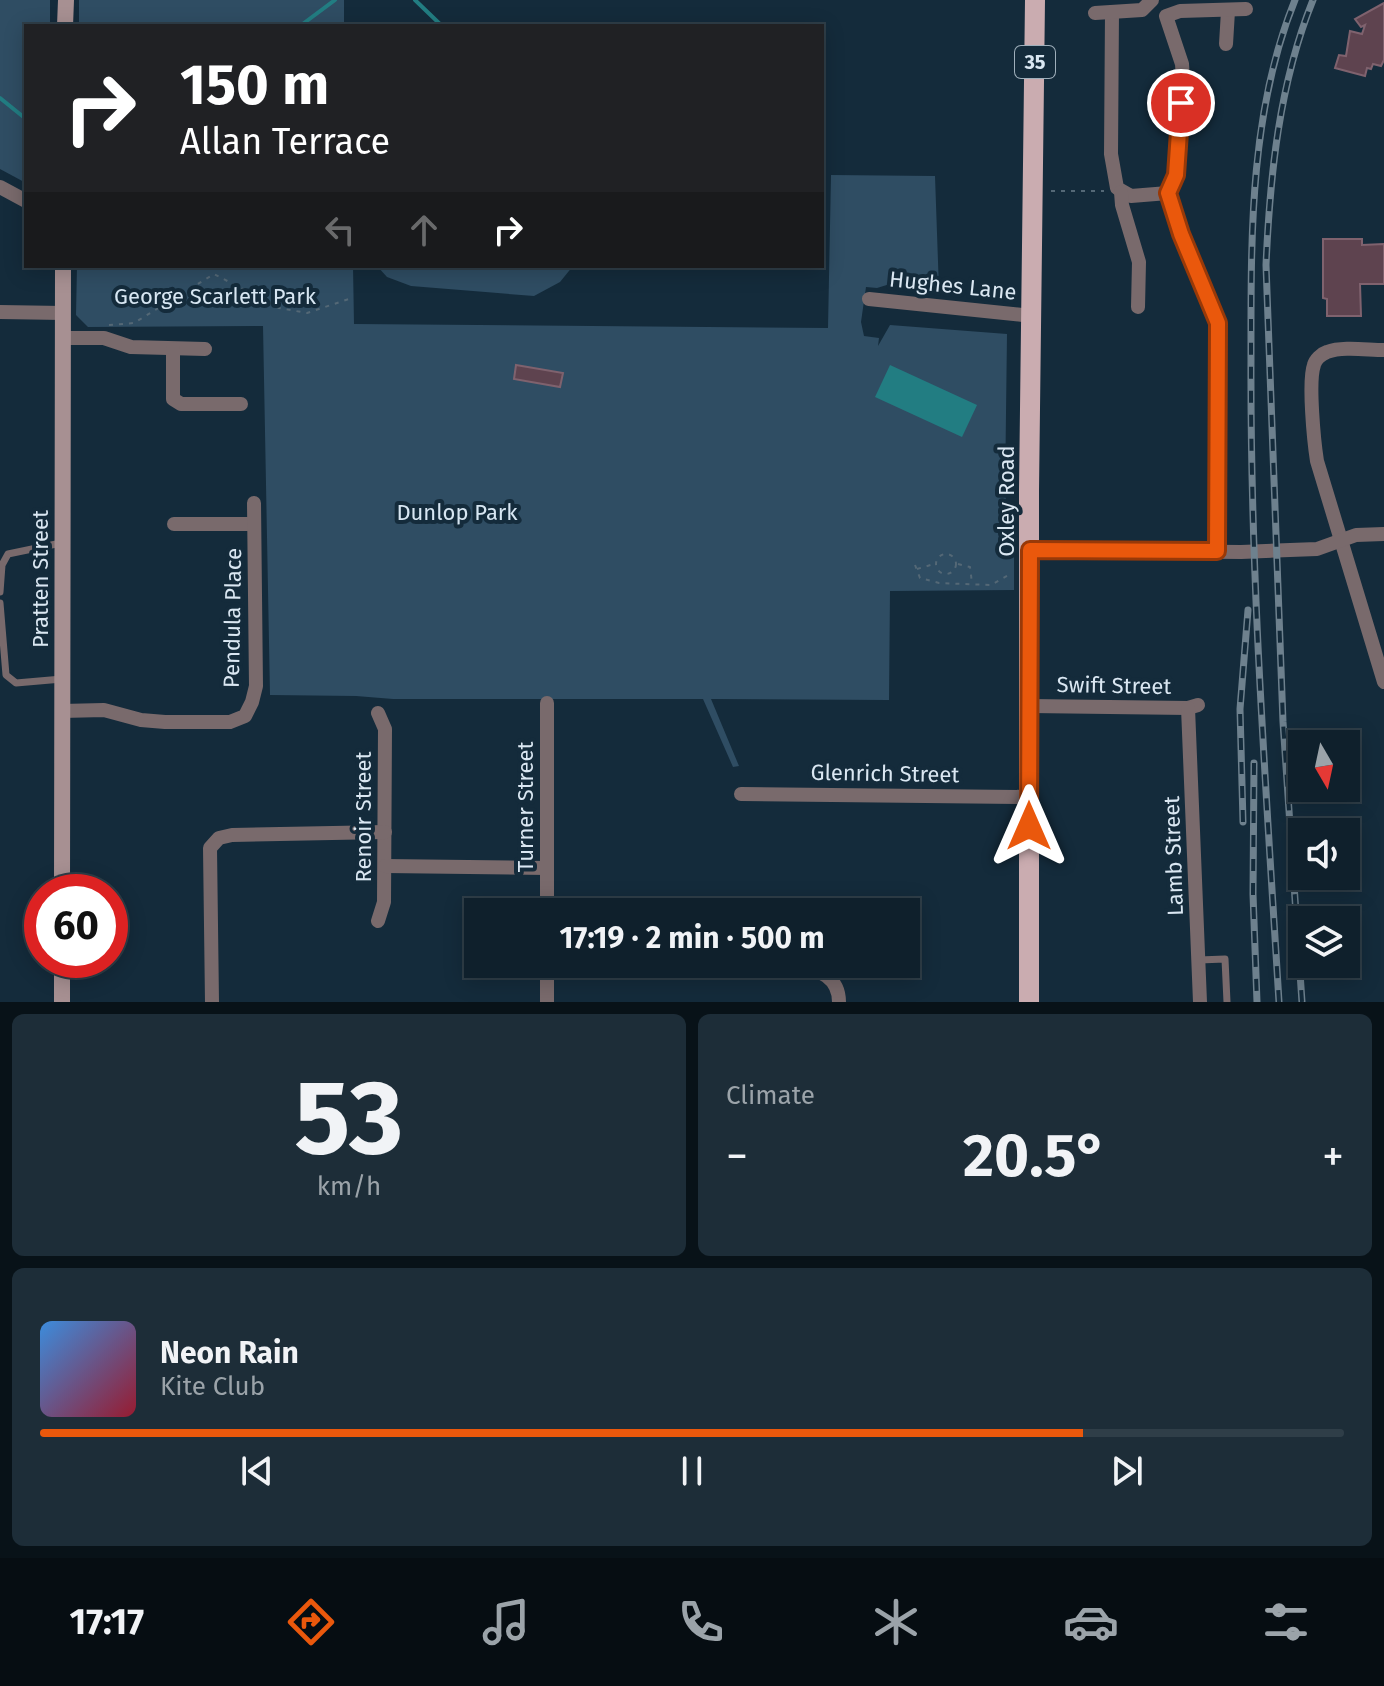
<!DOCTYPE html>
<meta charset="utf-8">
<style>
body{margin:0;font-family:"Fira Sans",sans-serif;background:#1d2d38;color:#f1f3f6;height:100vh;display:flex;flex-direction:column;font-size:30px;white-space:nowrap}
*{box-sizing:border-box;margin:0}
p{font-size:26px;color:#9ba3a9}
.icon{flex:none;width:44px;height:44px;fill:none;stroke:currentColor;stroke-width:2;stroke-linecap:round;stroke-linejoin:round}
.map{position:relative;height:1002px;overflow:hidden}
.sheet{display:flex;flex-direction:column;gap:12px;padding:12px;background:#081218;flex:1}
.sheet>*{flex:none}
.guide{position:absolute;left:24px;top:24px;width:800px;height:244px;border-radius:0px;box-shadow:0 4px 20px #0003,0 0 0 2px #2f3e48;background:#202124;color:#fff;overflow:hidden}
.needle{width:52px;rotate:171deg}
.buttons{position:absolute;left:1288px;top:730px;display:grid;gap:16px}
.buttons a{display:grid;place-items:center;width:72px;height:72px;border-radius:0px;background:#0f202c;box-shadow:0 4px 20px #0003,0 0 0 2px #2f3e48;font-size:40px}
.speed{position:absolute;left:24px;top:874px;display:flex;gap:16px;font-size:40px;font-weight:700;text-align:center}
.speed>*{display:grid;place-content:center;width:104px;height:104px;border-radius:50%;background:#0f202c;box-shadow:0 4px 20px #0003,0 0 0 2px #2f3e48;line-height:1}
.speed .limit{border:12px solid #d22;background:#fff;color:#111}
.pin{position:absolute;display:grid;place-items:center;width:68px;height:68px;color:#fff;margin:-34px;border:4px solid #fff;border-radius:50%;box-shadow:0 2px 8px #0007}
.me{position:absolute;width:88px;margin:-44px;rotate:0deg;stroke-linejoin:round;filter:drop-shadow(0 0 6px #0008)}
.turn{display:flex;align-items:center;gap:28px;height:168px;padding:0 24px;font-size:36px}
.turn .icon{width:104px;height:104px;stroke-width:2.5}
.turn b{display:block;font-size:56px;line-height:68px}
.lanes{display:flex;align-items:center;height:76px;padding:0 24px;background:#0003;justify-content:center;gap:40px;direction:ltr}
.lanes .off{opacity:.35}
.big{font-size:60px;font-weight:700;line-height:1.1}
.sheet .tile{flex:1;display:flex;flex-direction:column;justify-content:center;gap:12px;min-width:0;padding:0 28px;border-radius:12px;background:#1d2d38}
.sheet .dial{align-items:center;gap:0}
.dial b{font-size:104px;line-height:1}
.song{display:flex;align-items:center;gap:24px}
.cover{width:96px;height:96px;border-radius:12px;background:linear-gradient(135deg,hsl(210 70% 55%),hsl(350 70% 35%))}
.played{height:8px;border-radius:4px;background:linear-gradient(90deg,#ea580c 80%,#2f3e48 80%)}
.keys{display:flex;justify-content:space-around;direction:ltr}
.heat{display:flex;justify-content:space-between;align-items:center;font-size:44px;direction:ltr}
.sheet .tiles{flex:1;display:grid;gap:12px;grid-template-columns:1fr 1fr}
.tile:last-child{grid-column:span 2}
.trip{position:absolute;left:464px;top:898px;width:456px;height:80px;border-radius:0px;background:#0f202c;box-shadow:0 4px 20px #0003,0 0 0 2px #2f3e48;font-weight:700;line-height:80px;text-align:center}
.tabs{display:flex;height:128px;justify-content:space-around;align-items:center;background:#060d12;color:#9ba3a9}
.tabs .icon{width:56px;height:56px}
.tabs .on{color:#ea580c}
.tabs b{font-size:36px;color:#f1f3f6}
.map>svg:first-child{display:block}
</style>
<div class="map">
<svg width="1384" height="1002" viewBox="0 0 1384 1002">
<rect width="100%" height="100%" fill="#142b3b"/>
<g fill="#2f4d63">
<polygon points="0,0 50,0 50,26 26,26 26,183 0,169"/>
<rect x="79" y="0" width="265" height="26"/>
<polygon points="831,175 935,176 939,290 890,284 877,288 866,287 861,322 864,336 879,338 878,346 890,325 1007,334 1005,493 1007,509 1014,524 1014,590 890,591 889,700 711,699 739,766 733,767 703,699 393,699 356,696 270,695 263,326 88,327 76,315 77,266 353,266 354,324 828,328"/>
<polygon points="377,266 573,266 560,282 534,296 411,286 387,277"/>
</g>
<polygon fill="#227d82" points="890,365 977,405 962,437 875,397"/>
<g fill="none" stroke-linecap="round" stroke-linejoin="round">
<g stroke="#227d82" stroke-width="4">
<polyline points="415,0 442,26"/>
<polyline points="300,26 335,0"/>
<polyline points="0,98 26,119"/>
</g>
</g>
<g fill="#5e434f" stroke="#7f626e" stroke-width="2">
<polygon points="1384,3 1384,60 1381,66 1373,64 1371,69 1367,68 1365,76 1335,68 1339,55 1346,56 1350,31 1362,34 1365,25 1361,27 1355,19"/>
<polygon points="1323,239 1362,239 1362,245 1384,244 1384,284 1360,284 1361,316 1327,316 1327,299 1323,298"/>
<polygon points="516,365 563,373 560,387 514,379"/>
</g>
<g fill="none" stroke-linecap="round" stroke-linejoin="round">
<g stroke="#546876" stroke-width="2" stroke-dasharray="4 6" stroke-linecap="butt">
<polyline points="1051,191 1104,191"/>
<polyline points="109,325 134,323 214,274 279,308 307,313 352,298"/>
<circle cx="946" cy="564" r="10"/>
<polyline points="958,564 970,567 972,583"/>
<polyline points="915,565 920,578 939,583 991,585 1012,573"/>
<polyline points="917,569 934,564"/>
</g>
<g stroke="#796a6c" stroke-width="7">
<polyline points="0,592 2,565 8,554 61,543"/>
<polyline points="0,603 6,675 16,683 62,679"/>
<polyline points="1199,960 1225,959 1227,1002"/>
</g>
<g stroke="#796a6c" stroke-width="14">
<polyline points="1112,12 1111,154 1117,188 1131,196 1168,193"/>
<polyline points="1095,13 1142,10 1152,0"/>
<polyline points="1226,44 1228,11"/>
<polyline points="0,187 26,201"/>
<polyline points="1121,192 1122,205 1139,262 1138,307"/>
<polyline points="869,299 1032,316"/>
<polyline points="0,312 63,313"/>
<polyline points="63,338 104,338 131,347 205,349"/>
<polyline points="173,349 173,399 181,404 241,404"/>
<path d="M1384 350C1367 350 1343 346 1327 352 1321 354 1315 360 1314 365 1308 381 1314 442 1317 461L1384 682"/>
<polyline points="174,524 254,524"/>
<polyline points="1030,550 1241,552 1317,549 1356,535 1384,534"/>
<polyline points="1217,551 1218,323 1181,234 1168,193 1176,175 1183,79 1182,64 1166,16 1180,11 1246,9"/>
<polyline points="1030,706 1188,708 1198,705"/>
<polyline points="1188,708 1200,1002"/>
<polyline points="62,711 104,710 141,720 165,722 230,722 245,716 252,702 256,686 254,503"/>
<polyline points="378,713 385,729 384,902 378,921"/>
<polyline points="741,794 1029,797"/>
<polyline points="385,866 547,868"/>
<polyline points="547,912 547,703"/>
<path d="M799 966C819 970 839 977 839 1002"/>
<polyline points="212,1002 210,848 219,838 232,835 385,832"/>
<polyline points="547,1002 547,964"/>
</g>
<g stroke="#a79092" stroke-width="16">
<polyline points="65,26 66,0"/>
<polyline points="62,892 63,266"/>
<polyline points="62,960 62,1002"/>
</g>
<polyline stroke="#caacb0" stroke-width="20" points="1029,1002 1029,491 1035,0"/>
<defs>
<g id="rail">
<polyline points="1254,763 1253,894 1257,1002"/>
<polyline points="1243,822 1240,709 1248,610"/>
<path d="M1279 1002C1266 788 1250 574 1251 359 1251 239 1249 113 1295 0"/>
<path d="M1302 1002 1283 722 1266 265C1270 175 1279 84 1313 0"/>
</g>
</defs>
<use href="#rail" stroke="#6e818e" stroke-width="7"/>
<use href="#rail" stroke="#142b3b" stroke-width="4" stroke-dasharray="12" stroke-linecap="butt"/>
</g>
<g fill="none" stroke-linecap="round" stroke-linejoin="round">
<defs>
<polyline id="route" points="1029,826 1030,550 1217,551 1218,323 1181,234 1168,193 1176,175 1181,103"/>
</defs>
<use href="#route" stroke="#983908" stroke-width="20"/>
<use href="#route" stroke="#ea580c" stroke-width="14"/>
</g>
<g text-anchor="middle" stroke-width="8" stroke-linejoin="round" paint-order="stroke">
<rect fill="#142b3b" stroke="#9fafbb" stroke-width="2" x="1015" y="46" width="40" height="32" rx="6"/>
<g font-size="20" font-weight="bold" fill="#dae7f2">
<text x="1035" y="69">35</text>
</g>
<g font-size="22" fill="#dae7f2" stroke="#142b3b">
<text transform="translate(953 285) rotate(6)" y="8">Hughes Lane</text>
<text transform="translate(1006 501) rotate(-90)" y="8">Oxley Road</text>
<text transform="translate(40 579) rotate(-90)" y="8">Pratten Street</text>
<text transform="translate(232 618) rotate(-89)" y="8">Pendula Place</text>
<text transform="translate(1114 685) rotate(1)" y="8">Swift Street</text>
<text transform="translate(885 773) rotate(1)" y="8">Glenrich Street</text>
<text transform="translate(525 807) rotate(-90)" y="8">Turner Street</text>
<text transform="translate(363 817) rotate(-90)" y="8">Renoir Street</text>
<text transform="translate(1173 856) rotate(-92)" y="8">Lamb Street</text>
</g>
<g font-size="22" fill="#d7e6f2" stroke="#142b3b">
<text x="215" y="304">George Scarlett Park</text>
<text x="457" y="520">Dunlop Park</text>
</g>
</g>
</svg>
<div class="buttons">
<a><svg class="needle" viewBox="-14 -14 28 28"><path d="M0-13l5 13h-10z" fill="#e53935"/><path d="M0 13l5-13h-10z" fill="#9ba3a9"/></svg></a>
<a><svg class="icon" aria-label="sound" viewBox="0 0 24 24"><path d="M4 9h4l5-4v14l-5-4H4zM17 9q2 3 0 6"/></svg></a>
<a><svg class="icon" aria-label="layers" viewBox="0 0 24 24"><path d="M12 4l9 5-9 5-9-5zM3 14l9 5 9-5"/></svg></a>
</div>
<div class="speed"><div class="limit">60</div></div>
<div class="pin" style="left:1181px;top:103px;background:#d93025"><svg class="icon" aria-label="arrive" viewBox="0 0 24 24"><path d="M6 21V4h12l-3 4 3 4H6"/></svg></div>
<svg class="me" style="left:1029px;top:826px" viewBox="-20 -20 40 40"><path d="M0-17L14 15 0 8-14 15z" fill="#ea580c" stroke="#fff" stroke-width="4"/></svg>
<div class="trip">17:19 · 2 min · 500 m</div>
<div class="guide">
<div class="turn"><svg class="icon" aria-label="right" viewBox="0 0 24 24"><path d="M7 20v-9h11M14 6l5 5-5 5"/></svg><div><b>150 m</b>Allan Terrace</div></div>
<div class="lanes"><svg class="icon off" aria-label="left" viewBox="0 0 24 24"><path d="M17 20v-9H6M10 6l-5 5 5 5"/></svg><svg class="icon off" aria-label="ahead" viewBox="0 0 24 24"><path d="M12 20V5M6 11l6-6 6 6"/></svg><svg class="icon" aria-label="right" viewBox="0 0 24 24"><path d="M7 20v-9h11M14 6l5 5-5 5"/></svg></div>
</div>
</div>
<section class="sheet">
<div class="tiles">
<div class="tile dial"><b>53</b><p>km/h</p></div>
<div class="tile"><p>Climate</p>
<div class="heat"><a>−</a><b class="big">20.5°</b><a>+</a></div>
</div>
<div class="tile">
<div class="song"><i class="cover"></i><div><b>Neon Rain</b><p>Kite Club</p></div></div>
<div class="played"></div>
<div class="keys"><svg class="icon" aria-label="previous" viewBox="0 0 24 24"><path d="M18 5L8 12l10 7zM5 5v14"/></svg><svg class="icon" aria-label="pause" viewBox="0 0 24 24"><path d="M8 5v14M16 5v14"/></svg><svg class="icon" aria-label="next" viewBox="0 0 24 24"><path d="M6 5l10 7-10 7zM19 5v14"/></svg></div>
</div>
</div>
</section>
<nav class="tabs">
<b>17:17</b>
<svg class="icon on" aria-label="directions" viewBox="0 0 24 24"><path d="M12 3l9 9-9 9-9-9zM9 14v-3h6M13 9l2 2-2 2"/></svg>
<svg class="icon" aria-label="music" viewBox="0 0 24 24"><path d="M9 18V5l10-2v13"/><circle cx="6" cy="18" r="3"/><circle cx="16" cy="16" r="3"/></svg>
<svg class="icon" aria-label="phone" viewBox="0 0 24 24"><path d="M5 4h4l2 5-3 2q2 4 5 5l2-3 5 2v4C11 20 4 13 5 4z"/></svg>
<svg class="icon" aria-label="climate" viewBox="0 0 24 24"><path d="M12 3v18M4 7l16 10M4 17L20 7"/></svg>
<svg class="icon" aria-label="car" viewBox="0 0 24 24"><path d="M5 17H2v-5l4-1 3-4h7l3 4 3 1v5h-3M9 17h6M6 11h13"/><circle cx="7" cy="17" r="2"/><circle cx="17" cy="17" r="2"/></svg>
<svg class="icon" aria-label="filters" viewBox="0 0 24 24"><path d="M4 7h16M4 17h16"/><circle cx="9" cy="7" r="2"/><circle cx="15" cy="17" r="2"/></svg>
</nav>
